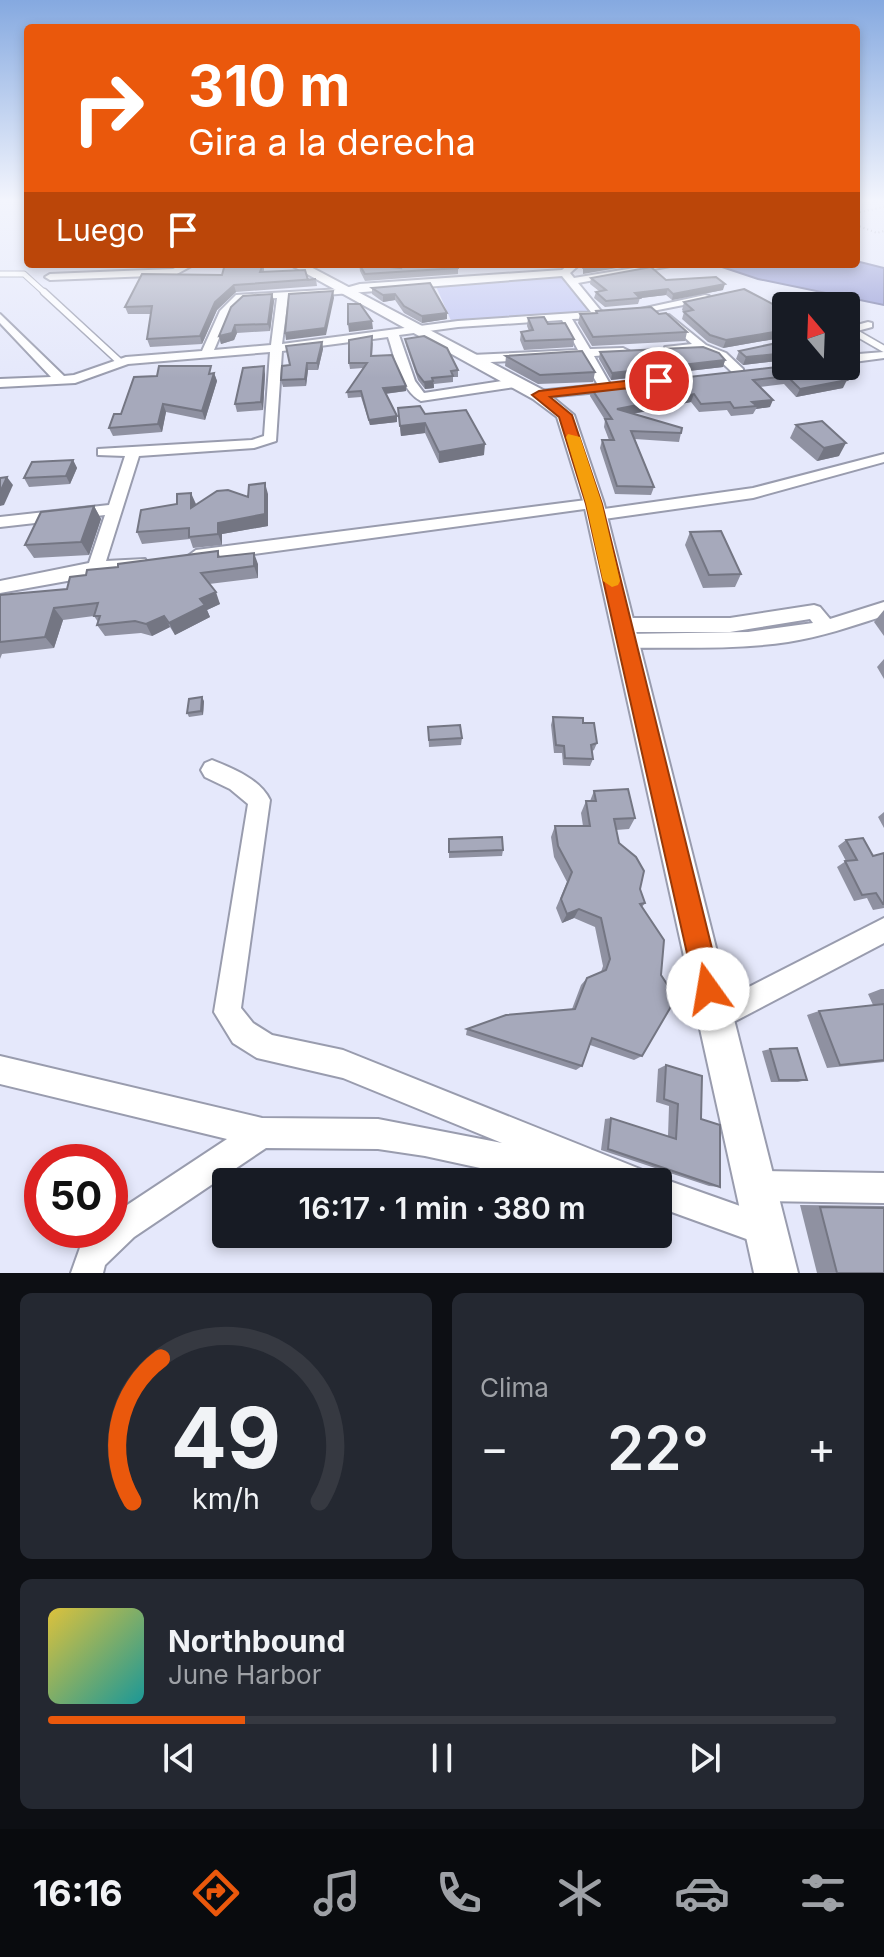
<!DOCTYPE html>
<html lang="es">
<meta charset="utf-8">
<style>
body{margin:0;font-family:Inter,sans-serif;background:#242831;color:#f1f3f6;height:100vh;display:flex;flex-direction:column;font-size:30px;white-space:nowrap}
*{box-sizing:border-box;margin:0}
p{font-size:26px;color:#9ea1a6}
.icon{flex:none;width:44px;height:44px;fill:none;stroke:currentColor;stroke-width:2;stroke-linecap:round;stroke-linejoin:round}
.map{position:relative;height:1273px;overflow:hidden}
.details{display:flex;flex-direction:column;gap:20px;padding:20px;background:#0d0f14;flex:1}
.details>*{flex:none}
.top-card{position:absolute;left:24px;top:24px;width:836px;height:244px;border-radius:8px;box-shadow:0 4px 12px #0003;background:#ea580c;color:#fff;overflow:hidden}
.needle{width:52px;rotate:341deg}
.buttons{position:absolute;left:772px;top:292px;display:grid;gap:16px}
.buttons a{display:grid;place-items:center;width:88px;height:88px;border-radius:8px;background:#171b24;box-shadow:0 4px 12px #0003;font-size:40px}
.speed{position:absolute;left:24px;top:1144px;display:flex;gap:16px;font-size:40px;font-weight:700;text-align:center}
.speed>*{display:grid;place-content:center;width:104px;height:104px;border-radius:50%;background:#171b24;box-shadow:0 4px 12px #0003;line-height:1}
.speed .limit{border:12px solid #d22;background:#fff;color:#111}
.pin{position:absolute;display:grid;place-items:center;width:68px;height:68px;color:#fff;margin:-34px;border:4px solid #fff;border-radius:50%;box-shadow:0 2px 8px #0007}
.me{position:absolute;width:88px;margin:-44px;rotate:347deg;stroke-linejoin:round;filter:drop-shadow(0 0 6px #0008)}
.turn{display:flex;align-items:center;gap:28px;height:168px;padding:0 32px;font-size:36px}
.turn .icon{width:104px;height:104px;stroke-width:2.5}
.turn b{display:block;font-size:56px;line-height:68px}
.then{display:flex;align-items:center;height:76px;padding:0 32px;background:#0003;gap:16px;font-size:30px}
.big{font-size:60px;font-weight:600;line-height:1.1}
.details .widget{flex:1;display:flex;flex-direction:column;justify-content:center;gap:12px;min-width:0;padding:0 28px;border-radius:12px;background:#242831}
.details .dial{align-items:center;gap:0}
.dial svg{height:208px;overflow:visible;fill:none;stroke:#363941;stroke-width:7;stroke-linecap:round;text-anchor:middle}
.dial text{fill:#f1f3f6;stroke:none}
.song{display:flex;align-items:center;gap:24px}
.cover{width:96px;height:96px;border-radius:12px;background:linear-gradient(135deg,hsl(50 70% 55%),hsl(180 70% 35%))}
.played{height:8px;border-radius:4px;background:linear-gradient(90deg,#ea580c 25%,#363941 25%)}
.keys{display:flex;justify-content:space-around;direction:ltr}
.heat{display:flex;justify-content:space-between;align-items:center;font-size:44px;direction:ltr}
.details .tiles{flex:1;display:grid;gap:20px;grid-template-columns:1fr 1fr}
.widget:last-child{grid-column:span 2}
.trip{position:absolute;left:212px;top:1168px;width:460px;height:80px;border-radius:8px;background:#171b24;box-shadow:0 4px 12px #0003;font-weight:600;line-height:80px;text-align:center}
.tab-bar{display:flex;height:128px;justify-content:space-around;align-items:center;background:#090b0e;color:#9ea1a6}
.tab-bar .icon{width:56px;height:56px}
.tab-bar .current{color:#ea580c}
.tab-bar b{font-size:36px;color:#f1f3f6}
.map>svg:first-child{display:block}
</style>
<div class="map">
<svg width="884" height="1273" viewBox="0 0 884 1273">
<rect width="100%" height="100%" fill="#e5e8fb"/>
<polygon fill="#c1c6f2" points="561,274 593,311 452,323 435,284"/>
<polygon fill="#9298d4" stroke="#7276a2" stroke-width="2" points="856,261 884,268 884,305 758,279 713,264 856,264"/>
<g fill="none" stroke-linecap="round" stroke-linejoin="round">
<defs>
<polyline id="lane-far1" points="0,274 24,274 46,294"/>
<g id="lane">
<polyline points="44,292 120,362"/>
<polyline points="851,330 884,349"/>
</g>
<g id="street">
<polygon points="183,264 195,264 175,275 50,280 45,277 50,274 173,269"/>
<path d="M569 264H580L570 273 574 278 658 264H681L578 283 601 311 608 314 599 318 572 319 590 349 623 348 629 351 623 354 594 356 610 384H620V390L535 398V392L539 391 598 385 582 357 472 363 466 359 472 355 578 350 562 320 458 327 399 335 415 381 424 393 515 379 521 383 515 387 421 401C400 390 395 357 388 337L282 351 276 441 254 448 139 456 106 561 145 559 147 563 145 567 0 593V581L89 563 105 515 0 527V517L109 505 125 456 98 455V449L252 440 264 436 270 352 128 364 75 383 0 387V379L51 377 0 323V314L64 376 74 375 126 357 202 351 220 311 236 295 342 289 360 284 562 270ZM562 276 591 312 458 321 282 344 288 298ZM277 298 271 345 214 350 230 312 243 300Z"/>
<polygon points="705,295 709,296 709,300 632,315 627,312"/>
<path d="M669 315 706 345 726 353 743 369V375H735C704 343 702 357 665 351V347L692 344 665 320 664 318Z"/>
<polygon points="868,322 872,323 872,327 846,334 846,328"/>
<polygon points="884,352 884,358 846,363 846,355"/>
<polygon points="884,454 884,462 753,498 597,520 589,515 597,510 753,488"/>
<polygon points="594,499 602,504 599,507 196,562 188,556 196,550"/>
<path d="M884 602V616C852 626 821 637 788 642 735 650 680 647 626 648L620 646 617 641 620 636 626 634 748 632 813 623 810 619 730 632H622L613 625 622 618H730L814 605 820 607 830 619Z"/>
<path d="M212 760C232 768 260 779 270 800L241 1008 253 1023 272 1035 343 1050 645 1171 649 1181 658 1177 774 1218 779 1229 774 1240 763 1245 658 1207V1182H544L425 1156 378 1149 266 1148 134 1237 105 1265 103 1273H71L81 1245 96 1230H110L112 1215 227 1139 0 1084V1056L262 1118 378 1119 502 1143 343 1078 257 1058 233 1043 214 1012 248 804 230 789 205 777 201 770 205 763Z"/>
<polygon points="884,918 884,943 724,1027 715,1031 706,1027 702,1018 706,1009"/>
<polygon points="755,1171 884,1173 884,1203 755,1201 744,1197 740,1186 744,1175"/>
</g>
<polygon id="secondary" points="289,264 305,264 545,391 574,415 604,504 798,1273 754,1273 584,504 557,417 533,399"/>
</defs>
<use href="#lane-far1" stroke="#999cae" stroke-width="7"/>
<use href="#lane" stroke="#999cae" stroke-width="9"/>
<use href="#street" stroke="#999cae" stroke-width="4"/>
<use href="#secondary" stroke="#999cae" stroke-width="4"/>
<g stroke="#aaadbc" stroke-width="2" stroke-dasharray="1 3" stroke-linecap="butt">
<polyline points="856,213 884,207"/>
<polyline points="856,225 877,233 884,231"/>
</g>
<use href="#lane-far1" stroke="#fff" stroke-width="5"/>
<use href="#lane" stroke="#fff" stroke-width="6"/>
<use href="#street" fill="#fff" fill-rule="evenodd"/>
<use href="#secondary" fill="#fff" fill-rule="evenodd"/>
</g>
<g fill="#8f91a1">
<polygon points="225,264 264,264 264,272 308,280 316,279 317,286 236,292 217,310 202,344 150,347 147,339 151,314 128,314 125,307 222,275"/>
<polygon points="359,264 400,268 400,264 458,264 458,274 365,281 360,271"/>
<polygon points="591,278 666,280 723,290 672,300 666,295 640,298 638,304 605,307 594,298 596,292 599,291 590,284"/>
<polygon points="430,283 447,313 447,319 422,323 404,313 395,300 383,302 372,294 372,288"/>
<polygon points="272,294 274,301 270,331 237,333 234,340 221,344 219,336"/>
<polygon points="684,302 786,311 786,337 723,348 708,342 682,319 684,312 682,310"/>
<polygon points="596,311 659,314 687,332 685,341 592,346 578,323 580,314 596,314"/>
<polygon points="528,318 548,324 574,339 573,347 524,350 520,340 521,332 529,331 527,326"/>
<polygon points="405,339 458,370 458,377 453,377 453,382 434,384 434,388 425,389 418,380 406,345"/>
<polygon points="786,341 786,360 743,365 736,359 739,351"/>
<polygon points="322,342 323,349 318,370 308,370 306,386 283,387 281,380 290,365"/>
<polygon points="373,342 372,356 406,386 406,391 385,394 397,422 370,425 361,397 348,398 347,392 363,368 350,369 349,363"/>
<polygon points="600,352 725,360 723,367 611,380 599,359"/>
<polygon points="506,356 595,372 593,382 538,384 505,366"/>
<polygon points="848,367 844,375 842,375 843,388 796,397 784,384 760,387 770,407 756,409 753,414 731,416 727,410 699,412 691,402 633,414 681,433 679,442 635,439 654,487 651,495 615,494 600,448 602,440 609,440 604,427 605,420 590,396 591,388"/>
<polygon points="213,373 214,373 217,381 205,420 166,412 162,432 113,436 109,428 121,414"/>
<polygon points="265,374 263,410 237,412 235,404"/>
<polygon points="398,408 425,414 484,455 439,463 425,433 401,436"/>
<polygon points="796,425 839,456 817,461 790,438"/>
<polygon points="73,460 77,468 70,484 29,487 24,478"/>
<polygon points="268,494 268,526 222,534 222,545 193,548 190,539 142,544 137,532 196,505"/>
<polygon points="94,506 101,519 89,555 34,558 25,545"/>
<polygon points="690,532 741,574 735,587 703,588 685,545"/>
<polygon points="218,551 220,557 258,564 258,578 209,584 220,604 207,610 210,617 175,635 170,627 152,636 141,633 105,636 97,625 98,622 94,616 63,620 54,648 2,654 0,659 0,595 67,589 86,575 118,567"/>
<polygon points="884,610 884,636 874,622"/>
<polygon points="884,659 884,679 877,667"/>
<polygon points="204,701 203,715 189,717 187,713"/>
<polygon points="553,717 583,723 597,743 594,750 592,751 593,759 590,766 563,765 562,753 554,753 551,725"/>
<polygon points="428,727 462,738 461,745 429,747"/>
<polygon points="594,791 635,818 629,829 616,830 619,843 645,903 642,907 642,1056 634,1060 590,1045 582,1066 576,1070 466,1035 467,1029 572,1009 581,985 587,978 601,972 603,966 595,927 574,918 562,923 556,908 567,882 554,857 551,837 555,826 583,826 581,813 586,801 590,801"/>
<polygon points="884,812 884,828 878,817"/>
<polygon points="449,839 503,850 502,856 449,858"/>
<polygon points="846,840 873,856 884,853 884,908 873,910 867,898 854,901 837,867 846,861 838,846"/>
<polygon points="881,989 884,989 884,1062 827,1068 807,1015 819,1011 873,1005 868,994"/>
<polygon points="770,1049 807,1080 798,1082 771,1082 762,1051"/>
<polygon points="666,1065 701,1119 720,1187 709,1186 601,1150 605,1119 611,1118 668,1136 669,1106 656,1102 658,1069"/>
<polygon points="800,1205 884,1206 884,1273 817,1273"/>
</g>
<g fill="#747683">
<polygon points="610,264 640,264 583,274 583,268"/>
<polygon points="725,284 723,290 672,300 673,294"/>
<polygon points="234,285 236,292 217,310 202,344 200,336 215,302"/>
<polygon points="668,289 666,295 633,299 635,293"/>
<polygon points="333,291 334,298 326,335 286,340 285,333"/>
<polygon points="272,294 274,301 270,331 268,324"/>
<polygon points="395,294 395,300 383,302 383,295"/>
<polygon points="447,313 447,319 422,323 422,316"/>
<polygon points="372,321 373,329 349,332 348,324"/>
<polygon points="235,325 237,333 234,340 221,344 219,336"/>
<polygon points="786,330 786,337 723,348 726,340"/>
<polygon points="322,342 323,349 318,370 317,363"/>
<polygon points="786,353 786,360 743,365 746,357"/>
<polygon points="725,360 723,367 611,380 612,373"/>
<polygon points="307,363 308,370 306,386 305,379"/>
<polygon points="264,366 265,374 263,410 261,402"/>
<polygon points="214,373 217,381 205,420 202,411"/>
<polygon points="847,380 843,388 796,397 800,389"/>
<polygon points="433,381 434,388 425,389 424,382"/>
<polygon points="406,386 406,391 383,394 383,388"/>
<polygon points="694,394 691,402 616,417 617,409"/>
<polygon points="773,400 770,407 756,409 757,406 752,402"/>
<polygon points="163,404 166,412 162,432 158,424"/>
<polygon points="397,416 397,422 370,425 369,420"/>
<polygon points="425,423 425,433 401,436 400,426"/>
<polygon points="846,443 839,456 817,461 824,448"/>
<polygon points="485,444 484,455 439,463 439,452"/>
<polygon points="73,460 77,468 70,484 66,476"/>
<polygon points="7,477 13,485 4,505 0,506 0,492"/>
<polygon points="265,483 268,494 268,526 222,534 222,545 218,534 218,523"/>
<polygon points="191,493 196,504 195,519 191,508"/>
<polygon points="94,506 101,519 89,555 81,542"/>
<polygon points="254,553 258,564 258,578 254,566"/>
<polygon points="216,592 220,604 207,610 210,617 175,635 169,623 200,599"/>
<polygon points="54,608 63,620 54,648 45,637"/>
<polygon points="164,616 170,627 152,636 146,624"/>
<polygon points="202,697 204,701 203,715 201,711"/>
<polygon points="579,909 574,918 562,923 567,914"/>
</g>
<g fill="#a6a9bb" stroke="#747683" stroke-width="2">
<polygon points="225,264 263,264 260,272 305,270 308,280 316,279 234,285 215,302 200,336 147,339 152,306 125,307 142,274 222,275"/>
<polygon points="359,264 401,268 400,264 458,264 458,268 365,274"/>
<polygon points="580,264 610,264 583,268"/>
<polygon points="651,267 666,280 716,277 725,284 673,294 668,289 635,293 640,298 606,301 596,292 606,290 591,278"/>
<polygon points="430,283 447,313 422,316 404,306 395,294 383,295 372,288"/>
<polygon points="744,289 786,311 786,330 726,340 710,335 684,312 693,310 684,302"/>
<polygon points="333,291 325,328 285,333 289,294"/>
<polygon points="272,294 268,324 235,325 232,333 219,336 231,307 243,296"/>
<polygon points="348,304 360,304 372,321 348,324"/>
<polygon points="651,307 659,314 666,313 687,332 593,337 580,314 597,313 596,311"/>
<polygon points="544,317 548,324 565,323 574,339 525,341 521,332 533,330 528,318"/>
<polygon points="372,336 371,356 392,355 406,386 383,388 397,416 369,420 361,391 347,392 367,363 349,363 349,340"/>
<polygon points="424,336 447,348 458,370 451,371 453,376 432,378 433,381 424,382 417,373 405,339"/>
<polygon points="786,341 786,353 746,357 739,351"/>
<polygon points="322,342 317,363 307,363 305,379 281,380 282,366 290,365 286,346"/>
<polygon points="703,347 719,353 725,360 612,373 600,352"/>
<polygon points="582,351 595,372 540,375 506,356"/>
<polygon points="846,365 848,367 835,368 847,380 800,389 787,376 753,380 773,400 752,402 757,406 734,408 730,402 701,404 694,394 617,409 682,428 681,433 631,431 654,487 617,486 602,440 614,440 605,419 612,419 591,388 786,366 846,366"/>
<polygon points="159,366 211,366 209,374 214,373 202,411 163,404 158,424 109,428 114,414 121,414 134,377 157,376"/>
<polygon points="264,366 261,402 235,404 243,368"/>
<polygon points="420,406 425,414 466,410 485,444 439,452 425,423 400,426 398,408"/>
<polygon points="822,421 846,443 824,448 796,425"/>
<polygon points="73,460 66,476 24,478 32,462"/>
<polygon points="7,477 0,492 0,478"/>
<polygon points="265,483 265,514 218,523 218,534 189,537 189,528 137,532 141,510 177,504 177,494 191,493 191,508 217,491 228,490 248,497 249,485"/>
<polygon points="94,506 81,542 25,545 41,512"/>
<polygon points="721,531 741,574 709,575 690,532"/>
<polygon points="218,551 218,557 254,553 254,566 201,573 216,592 200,599 205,605 169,623 164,616 146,624 135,621 97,625 100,616 94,616 98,603 54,608 45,637 0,642 0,595 67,589 70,577 86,575 87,570 118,567 118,564"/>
<polygon points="202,697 201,711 187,713 189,699"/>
<polygon points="553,717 583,718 583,723 594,723 597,743 591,745 593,759 565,758 564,746 556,745"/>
<polygon points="460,725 462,738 429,740 428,727"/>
<polygon points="628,789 635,818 614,819 619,843 636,857 644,871 640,889 645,903 640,904 664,940 661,975 676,998 642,1056 592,1038 582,1066 467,1029 506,1015 575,1009 587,978 606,970 610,959 601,918 579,909 567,914 561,899 572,872 558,846 555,826 590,826 586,801 596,801 594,791"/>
<polygon points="502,837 503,850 449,852 449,839"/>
<polygon points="863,838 873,856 884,853 884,904 883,904 876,893 862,895 845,861 857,860 846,840"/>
<polygon points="884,1004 884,1060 840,1065 819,1011"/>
<polygon points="797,1048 807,1080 779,1080 770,1049"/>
<polygon points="666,1065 702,1076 701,1119 720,1125 720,1187 608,1149 611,1118 676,1139 678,1104 664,1099"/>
<polygon points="820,1207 884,1208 884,1273 837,1273"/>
</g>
<linearGradient id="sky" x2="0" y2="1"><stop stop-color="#85a9e0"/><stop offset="0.53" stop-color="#f3f5fd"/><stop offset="1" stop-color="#f3f5fd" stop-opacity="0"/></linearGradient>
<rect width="884" height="378" fill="url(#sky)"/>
<polygon fill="#ea580c" stroke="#983908" stroke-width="2" points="659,377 664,379 664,384 550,397 572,415 602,504 722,989 718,998 708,1002 699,998 695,989 586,504 559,417 532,395 539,391"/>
<polygon fill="#f59e0b" points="568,434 580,437 602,504 620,581 618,585 612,587 603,581 586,504 566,437"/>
</svg>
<div class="buttons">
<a><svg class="needle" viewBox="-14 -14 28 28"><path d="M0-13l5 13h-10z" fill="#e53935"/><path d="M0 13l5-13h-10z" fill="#9ea1a6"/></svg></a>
</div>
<div class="speed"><div class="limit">50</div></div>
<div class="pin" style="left:659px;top:381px;background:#d93025"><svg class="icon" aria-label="arrive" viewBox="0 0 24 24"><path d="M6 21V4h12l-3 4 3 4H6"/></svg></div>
<svg class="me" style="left:708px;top:989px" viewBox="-20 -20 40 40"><circle r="19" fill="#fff"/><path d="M0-13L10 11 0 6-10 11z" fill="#ea580c"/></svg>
<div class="trip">16:17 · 1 min · 380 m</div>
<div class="top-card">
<div class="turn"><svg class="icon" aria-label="right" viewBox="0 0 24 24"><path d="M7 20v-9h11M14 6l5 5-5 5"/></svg><div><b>310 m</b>Gira a la derecha</div></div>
<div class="then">Luego<svg class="icon" aria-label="arrive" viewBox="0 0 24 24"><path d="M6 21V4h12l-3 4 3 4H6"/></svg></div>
</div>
</div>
<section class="details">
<div class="tiles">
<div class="widget dial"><svg viewBox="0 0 100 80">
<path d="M14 69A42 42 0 1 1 86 69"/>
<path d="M14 69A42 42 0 0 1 25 14" stroke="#ea580c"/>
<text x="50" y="56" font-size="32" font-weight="700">49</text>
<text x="50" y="72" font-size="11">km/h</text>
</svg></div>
<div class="widget"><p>Clima</p>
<div class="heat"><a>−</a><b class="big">22°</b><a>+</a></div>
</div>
<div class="widget">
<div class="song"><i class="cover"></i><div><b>Northbound</b><p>June Harbor</p></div></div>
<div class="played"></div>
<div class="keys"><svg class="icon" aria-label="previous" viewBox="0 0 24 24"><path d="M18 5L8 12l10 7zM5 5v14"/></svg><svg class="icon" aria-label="pause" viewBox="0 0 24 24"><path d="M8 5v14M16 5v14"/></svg><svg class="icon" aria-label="next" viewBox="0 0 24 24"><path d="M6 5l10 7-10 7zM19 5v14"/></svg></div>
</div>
</div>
</section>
<nav class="tab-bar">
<b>16:16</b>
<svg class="icon current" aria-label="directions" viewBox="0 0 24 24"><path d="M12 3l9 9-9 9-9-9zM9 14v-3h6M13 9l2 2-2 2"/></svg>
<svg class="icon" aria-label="music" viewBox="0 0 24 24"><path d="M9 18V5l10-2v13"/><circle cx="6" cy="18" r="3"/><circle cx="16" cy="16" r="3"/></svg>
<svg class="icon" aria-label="phone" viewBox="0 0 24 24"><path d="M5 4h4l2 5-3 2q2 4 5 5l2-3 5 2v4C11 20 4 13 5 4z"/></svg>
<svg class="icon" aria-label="climate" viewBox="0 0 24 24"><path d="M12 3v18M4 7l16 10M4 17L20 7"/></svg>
<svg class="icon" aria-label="car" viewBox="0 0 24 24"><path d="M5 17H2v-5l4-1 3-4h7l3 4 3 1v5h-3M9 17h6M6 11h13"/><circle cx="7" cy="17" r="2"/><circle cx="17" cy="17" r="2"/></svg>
<svg class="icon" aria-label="filters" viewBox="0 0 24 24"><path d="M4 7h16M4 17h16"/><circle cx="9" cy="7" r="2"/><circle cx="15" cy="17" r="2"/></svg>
</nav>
